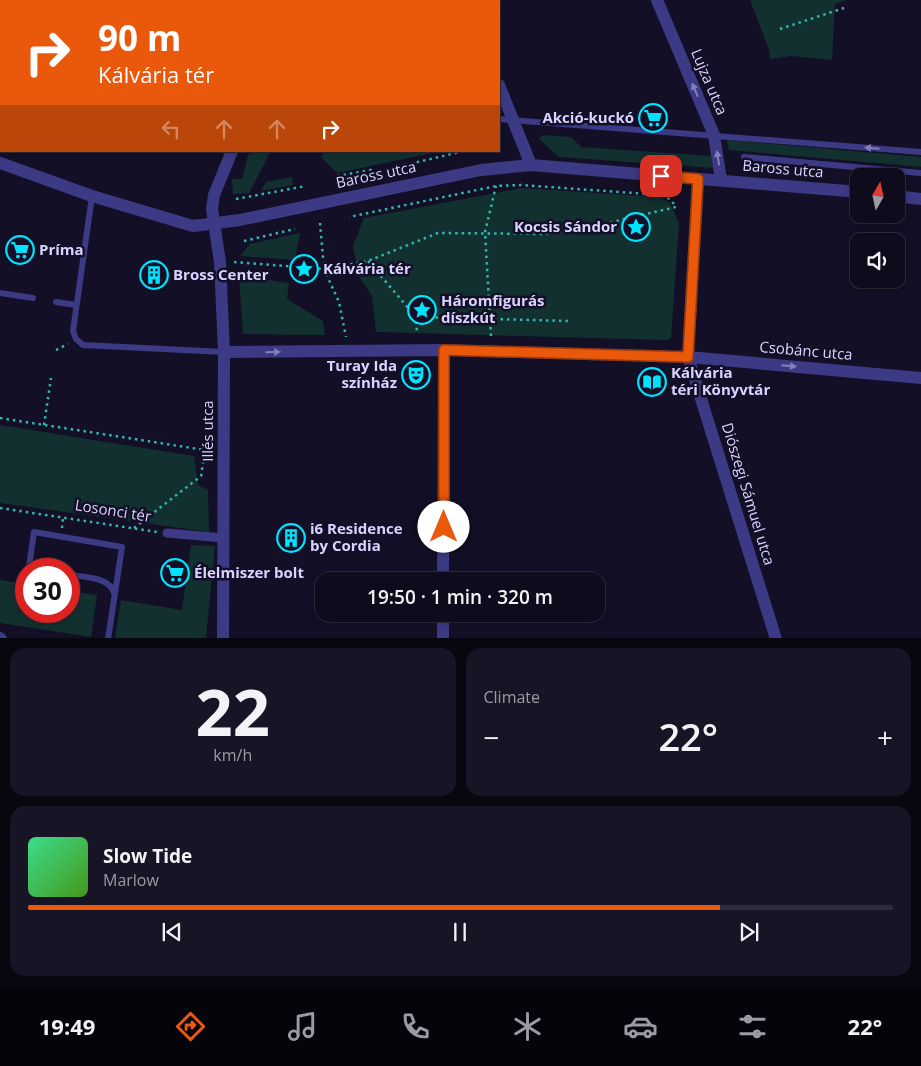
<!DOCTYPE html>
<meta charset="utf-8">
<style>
body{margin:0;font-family:"Open Sans",sans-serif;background:#171425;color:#f1f3f6;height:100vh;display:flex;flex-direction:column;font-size:19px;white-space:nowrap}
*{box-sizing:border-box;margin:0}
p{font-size:16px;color:#9b9ba3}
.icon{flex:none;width:28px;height:28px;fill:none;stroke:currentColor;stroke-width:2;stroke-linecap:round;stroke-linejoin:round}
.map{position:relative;height:638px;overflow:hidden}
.panel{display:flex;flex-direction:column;gap:10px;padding:10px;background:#08060f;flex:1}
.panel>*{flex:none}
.top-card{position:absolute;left:0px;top:0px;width:500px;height:152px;box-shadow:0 2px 8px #0003,0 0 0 1px #2e2b3b;background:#ea580c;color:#fff;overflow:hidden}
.needle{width:32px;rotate:9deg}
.buttons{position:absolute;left:850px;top:168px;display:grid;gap:10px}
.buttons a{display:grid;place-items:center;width:55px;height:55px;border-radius:10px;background:#0e0b1c;box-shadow:0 2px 8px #0003,0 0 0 1px #2e2b3b;font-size:25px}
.speed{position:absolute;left:15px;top:558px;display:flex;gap:10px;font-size:25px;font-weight:700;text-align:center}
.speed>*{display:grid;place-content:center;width:65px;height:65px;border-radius:50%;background:#0e0b1c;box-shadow:0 2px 8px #0003,0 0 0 1px #2e2b3b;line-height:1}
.speed .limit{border:8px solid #d22;background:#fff;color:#111}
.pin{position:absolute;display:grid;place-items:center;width:42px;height:42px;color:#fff;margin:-21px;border-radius:10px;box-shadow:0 2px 8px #0006}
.me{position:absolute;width:55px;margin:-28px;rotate:0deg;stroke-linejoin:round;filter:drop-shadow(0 0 4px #0008)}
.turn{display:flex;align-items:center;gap:18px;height:105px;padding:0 15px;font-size:22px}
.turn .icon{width:65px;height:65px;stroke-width:2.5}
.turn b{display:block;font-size:35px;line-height:42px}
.lanes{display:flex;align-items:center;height:48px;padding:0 15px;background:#0003;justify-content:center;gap:25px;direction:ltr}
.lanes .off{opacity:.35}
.big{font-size:38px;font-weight:600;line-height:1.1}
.panel .widget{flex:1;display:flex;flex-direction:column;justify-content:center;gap:8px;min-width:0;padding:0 18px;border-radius:15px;background:#171425}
.panel .dial{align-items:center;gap:0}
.dial b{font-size:65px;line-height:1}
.song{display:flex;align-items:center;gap:15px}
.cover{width:60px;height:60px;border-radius:8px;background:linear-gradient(135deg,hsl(150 70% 55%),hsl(100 70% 35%))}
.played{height:5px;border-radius:2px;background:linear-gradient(90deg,#ea580c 80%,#2e2b3b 80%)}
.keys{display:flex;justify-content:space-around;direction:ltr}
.heat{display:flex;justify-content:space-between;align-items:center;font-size:28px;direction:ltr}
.panel .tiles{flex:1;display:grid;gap:10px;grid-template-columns:1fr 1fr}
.widget:last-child{grid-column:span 2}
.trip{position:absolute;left:315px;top:572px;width:290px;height:50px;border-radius:15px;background:#0e0b1c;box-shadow:0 2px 8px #0003,0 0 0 1px #2e2b3b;font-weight:600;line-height:50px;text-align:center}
.tabs{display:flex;height:80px;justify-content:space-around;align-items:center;background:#06040b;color:#9b9ba3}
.tabs .icon{width:35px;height:35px}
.tabs .on{color:#ea580c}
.tabs b{font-size:22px;color:#f1f3f6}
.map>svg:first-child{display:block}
</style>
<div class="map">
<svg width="921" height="639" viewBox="0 0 921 639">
<rect width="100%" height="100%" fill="#130f26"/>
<g fill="#12302f">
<polygon points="750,0 847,0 835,4 832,60 791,56 770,59 769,50"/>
<polygon points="543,135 571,137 581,147 711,156 713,168 559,157 539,139"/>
<polygon points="727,140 921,157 921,167 729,150"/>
<polygon points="253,151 271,151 249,193 233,194 232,179 242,179 248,155"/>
<polygon points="324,151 442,151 337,173 321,157"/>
<polygon points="292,177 293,185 261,191 266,182"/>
<polygon points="522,188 660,197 670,203 679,223 671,338 667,340 376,332 372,296 359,276 353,246 364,218"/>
<polygon points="300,233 295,260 240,256 250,244"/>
<polygon points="239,276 289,283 287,299 323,321 325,335 243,334"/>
<polygon points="0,425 194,456 198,485 208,490 209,532 0,503"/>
<polygon points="191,545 215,546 206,638 115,638 121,600 182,610"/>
<polygon points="0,580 26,584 26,611 69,611 69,591 97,595 91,637 0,623"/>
</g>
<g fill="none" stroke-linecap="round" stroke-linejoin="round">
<g stroke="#2fb8b0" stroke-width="2.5" stroke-dasharray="2.5 4" stroke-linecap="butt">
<polyline points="780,29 844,8"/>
<polyline points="337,176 371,170 371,173 464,151"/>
<polyline points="236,199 306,186"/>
<polyline points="320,223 324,269 339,302 346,337"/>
<polyline points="244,241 295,229"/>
<polyline points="368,261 416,317 417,333"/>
<polyline points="234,262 324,269 368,261 438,233 543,234 591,227 676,207 671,200 662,195 521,185 496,186 349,217"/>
<polyline points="416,317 570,321"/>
<polyline points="491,336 485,232 496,186"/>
<polyline points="56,350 68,344"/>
<polyline points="0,418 211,451"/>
<polyline points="44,425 51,378"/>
<polyline points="0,508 157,532"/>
<polyline points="62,528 63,517"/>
<polyline points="134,528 201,476 205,450"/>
</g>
<g stroke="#3d3a85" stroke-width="6">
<polyline points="499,119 921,152"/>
<polyline points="744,157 921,173"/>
<polyline points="92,196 73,331 76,339 83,345 224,352"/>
<polyline points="0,293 33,298"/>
<polyline points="56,302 76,305"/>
<polyline points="37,569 29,567 34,532 122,547 108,639"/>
<path d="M69 575C83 577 110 577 114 593"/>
</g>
<polyline stroke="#3d3a85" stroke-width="9" points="167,533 223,538"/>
<g stroke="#3d3a85" stroke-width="12">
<polyline points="180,0 181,1"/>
<polyline points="461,0 461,1"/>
<polyline points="657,0 714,135 721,180"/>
<polyline points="499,85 531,165"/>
<polyline points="698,179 688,357 776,639"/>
<polyline points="224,352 444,350 688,357 921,378"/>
<polyline points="443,581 444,350"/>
<polyline points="0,638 1,639"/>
<polyline points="223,639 224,352 220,262 212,209 214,195 232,151"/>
<polyline points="443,639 443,614"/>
</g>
<g stroke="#3d3a85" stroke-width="12">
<polyline points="0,163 92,196 193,226 240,220 481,170 531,165 859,192"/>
<polyline points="896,196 921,199"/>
</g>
</g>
<defs><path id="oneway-solid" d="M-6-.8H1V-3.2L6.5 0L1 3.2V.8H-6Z" transform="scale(1.25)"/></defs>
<g fill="#837fbc">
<use href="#oneway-solid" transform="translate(695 90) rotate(-113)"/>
<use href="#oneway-solid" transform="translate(872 148) rotate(-175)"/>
<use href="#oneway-solid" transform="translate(718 158) rotate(-99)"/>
<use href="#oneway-solid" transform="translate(273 352) rotate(-1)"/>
<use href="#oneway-solid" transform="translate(789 366) rotate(5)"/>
</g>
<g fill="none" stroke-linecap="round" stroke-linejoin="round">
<defs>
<polyline id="route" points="444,527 444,350 688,357 698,179 661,176"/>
</defs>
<use href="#route" stroke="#983908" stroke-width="12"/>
<use href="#route" stroke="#ea580c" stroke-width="9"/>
</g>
<defs>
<symbol id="supermarket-ring" viewBox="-11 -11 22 22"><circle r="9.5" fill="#130f26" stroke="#00e5ff" stroke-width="1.5"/><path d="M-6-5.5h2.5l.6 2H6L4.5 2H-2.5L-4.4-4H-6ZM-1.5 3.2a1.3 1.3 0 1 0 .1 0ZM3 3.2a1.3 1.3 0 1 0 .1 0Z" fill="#00e5ff"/></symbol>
<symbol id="sight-ring" viewBox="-11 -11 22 22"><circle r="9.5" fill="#130f26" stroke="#00e5ff" stroke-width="1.5"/><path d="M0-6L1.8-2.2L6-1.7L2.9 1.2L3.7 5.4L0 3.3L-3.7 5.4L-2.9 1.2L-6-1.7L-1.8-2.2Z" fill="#00e5ff"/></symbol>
<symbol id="building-ring" viewBox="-11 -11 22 22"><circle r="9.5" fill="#130f26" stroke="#00e5ff" stroke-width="1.5"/><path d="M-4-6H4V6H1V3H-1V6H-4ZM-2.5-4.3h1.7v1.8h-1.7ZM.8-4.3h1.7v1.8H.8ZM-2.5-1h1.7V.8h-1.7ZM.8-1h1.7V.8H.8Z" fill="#00e5ff"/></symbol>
<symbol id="theatre-ring" viewBox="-11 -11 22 22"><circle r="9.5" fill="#130f26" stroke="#00e5ff" stroke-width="1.5"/><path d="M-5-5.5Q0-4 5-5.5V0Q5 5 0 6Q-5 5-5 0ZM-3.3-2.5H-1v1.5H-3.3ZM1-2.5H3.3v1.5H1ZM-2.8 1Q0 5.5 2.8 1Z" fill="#00e5ff"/></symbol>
<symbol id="library-ring" viewBox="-11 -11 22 22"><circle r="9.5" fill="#130f26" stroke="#00e5ff" stroke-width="1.5"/><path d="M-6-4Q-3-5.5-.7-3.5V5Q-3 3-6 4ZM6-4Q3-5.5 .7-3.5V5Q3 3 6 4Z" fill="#00e5ff"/></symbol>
</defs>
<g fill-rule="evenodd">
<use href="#supermarket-ring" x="637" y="102" width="32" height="32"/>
<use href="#sight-ring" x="620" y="211" width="32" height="32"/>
<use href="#supermarket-ring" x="4" y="234" width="32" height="32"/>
<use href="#sight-ring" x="288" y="253" width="32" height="32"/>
<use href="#building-ring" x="138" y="259" width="32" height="32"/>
<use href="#sight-ring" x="406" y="294" width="32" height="32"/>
<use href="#theatre-ring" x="400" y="359" width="32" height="32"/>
<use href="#library-ring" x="636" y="366" width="32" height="32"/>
<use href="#building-ring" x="275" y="522" width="32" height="32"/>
<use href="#supermarket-ring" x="159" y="557" width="32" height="32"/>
</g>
<g text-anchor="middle" stroke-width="5" stroke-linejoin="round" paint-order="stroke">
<g font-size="15" fill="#d9d4ff" stroke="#130f26">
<text transform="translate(709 82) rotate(67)" y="5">Lujza utca</text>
<text transform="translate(783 169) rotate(5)" y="5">Baross utca</text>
<text transform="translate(376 175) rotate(-12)" y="5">Baross utca</text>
<text transform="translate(806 351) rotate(5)" y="5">Csobánc utca</text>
<text transform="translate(208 431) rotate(-90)" y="5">Illés utca</text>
<text transform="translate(748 494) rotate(73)" y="5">Diószegi Sámuel utca</text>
<text transform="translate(113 511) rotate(9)" y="5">Losonci tér</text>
</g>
<g font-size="15" font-weight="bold" fill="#d9d4ff" stroke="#130f26" text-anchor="start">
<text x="634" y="123" text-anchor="end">Akció-kuckó</text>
<text x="617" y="232" text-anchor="end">Kocsis Sándor</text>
<text x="39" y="255">Príma</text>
<text x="323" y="274">Kálvária tér</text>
<text x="173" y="280">Bross Center</text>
<text x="441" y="306">Háromfigurás<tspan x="441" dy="17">díszkút</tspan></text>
<text x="397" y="371" text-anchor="end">Turay Ida<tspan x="397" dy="17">színház</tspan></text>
<text x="671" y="378">Kálvária<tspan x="671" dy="17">téri Könyvtár</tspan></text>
<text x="310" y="534">i6 Residence<tspan x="310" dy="17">by Cordia</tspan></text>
<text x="194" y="578">Élelmiszer bolt</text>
</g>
</g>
</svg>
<div class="buttons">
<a><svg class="needle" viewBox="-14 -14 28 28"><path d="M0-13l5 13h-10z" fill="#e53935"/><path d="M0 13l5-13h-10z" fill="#9b9ba3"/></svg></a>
<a><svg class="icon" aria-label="sound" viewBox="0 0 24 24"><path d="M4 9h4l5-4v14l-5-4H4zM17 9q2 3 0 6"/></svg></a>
</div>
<div class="speed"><div class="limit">30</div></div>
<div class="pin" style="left:661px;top:176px;background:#d93025"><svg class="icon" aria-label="arrive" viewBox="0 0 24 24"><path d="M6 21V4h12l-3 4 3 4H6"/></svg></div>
<svg class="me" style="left:444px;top:527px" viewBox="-20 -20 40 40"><circle r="19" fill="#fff"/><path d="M0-13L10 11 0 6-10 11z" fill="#ea580c"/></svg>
<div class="trip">19:50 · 1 min · 320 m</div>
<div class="top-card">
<div class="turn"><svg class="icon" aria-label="right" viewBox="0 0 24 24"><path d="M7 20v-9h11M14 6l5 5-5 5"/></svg><div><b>90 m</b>Kálvária tér</div></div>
<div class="lanes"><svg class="icon off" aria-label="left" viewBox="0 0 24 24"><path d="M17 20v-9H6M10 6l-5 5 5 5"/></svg><svg class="icon off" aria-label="ahead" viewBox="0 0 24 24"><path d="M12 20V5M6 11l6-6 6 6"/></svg><svg class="icon off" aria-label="ahead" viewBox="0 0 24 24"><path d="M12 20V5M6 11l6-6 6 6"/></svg><svg class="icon" aria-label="right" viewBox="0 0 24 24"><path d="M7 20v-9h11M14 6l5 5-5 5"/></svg></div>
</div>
</div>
<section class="panel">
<div class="tiles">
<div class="widget dial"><b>22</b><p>km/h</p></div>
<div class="widget"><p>Climate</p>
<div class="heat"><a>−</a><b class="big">22°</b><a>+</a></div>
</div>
<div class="widget">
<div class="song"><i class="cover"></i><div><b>Slow Tide</b><p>Marlow</p></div></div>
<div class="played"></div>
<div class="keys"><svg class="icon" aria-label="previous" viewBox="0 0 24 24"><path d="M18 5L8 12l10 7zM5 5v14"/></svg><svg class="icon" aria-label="pause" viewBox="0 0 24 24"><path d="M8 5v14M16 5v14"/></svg><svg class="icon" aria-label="next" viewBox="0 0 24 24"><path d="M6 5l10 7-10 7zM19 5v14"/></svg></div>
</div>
</div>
</section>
<nav class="tabs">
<b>19:49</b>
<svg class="icon on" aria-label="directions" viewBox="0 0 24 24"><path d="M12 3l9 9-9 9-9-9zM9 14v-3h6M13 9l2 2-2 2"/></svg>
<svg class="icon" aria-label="music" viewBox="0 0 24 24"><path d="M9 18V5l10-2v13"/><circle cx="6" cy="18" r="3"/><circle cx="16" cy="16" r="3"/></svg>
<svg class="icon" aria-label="phone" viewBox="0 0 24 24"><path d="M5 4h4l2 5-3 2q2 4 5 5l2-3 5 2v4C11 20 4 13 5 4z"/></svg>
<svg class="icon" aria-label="climate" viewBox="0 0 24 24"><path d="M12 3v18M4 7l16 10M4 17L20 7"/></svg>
<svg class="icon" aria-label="car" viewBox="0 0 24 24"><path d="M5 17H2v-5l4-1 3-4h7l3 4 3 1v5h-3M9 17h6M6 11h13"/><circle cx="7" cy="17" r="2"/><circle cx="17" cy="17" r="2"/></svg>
<svg class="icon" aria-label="filters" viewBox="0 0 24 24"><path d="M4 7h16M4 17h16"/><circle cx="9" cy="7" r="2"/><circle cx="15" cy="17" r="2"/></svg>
<b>22°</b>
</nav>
